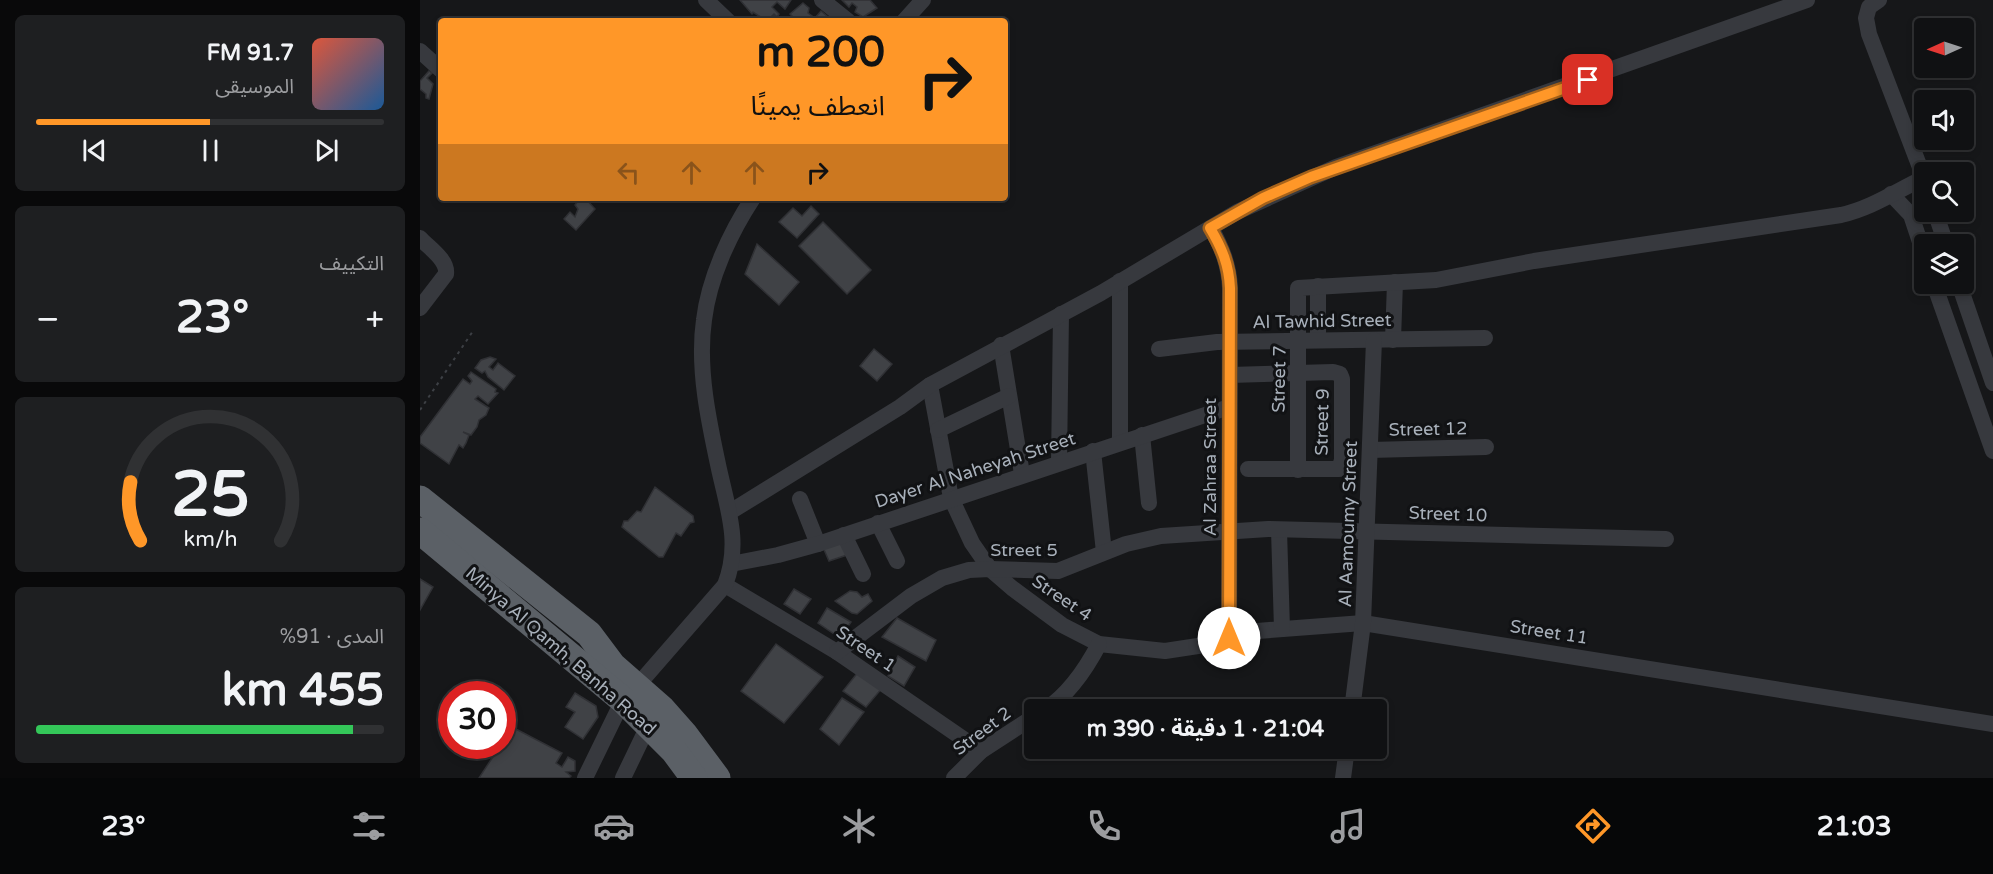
<!DOCTYPE html>
<html lang="ar">
<meta charset="utf-8">
<style>
body{margin:0;font-family:"Varela Round","Noto Sans Arabic",sans-serif;background:#1e1f21;color:#f1f3f6;direction:rtl;height:100vh;display:flex;flex-direction:column;font-size:22px;white-space:nowrap}
*{box-sizing:border-box;margin:0}
p{font-size:20px;color:#9c9da0}
.icon{flex:none;width:33px;height:33px;fill:none;stroke:currentColor;stroke-width:2;stroke-linecap:round;stroke-linejoin:round}
.map{position:relative;flex:1;overflow:hidden;direction:ltr}
.drawer{display:flex;flex-direction:column;gap:15px;padding:15px;background:#09090a;width:420px}
.drawer>*{flex:none}
.hud{position:absolute;left:18px;top:18px;width:570px;height:183px;border-radius:6px;box-shadow:0 3px 9px #0003,0 0 0 2px #303133;direction:rtl;background:#ff9728;color:#111;overflow:hidden}
.needle{width:39px;rotate:267deg}
.tools{position:absolute;left:1494px;top:18px;display:grid;gap:12px}
.tools a{display:grid;place-items:center;width:60px;height:60px;border-radius:6px;background:#101113;box-shadow:0 3px 9px #0003,0 0 0 2px #303133;font-size:30px}
.speed{position:absolute;left:18px;top:681px;display:flex;gap:12px;font-size:30px;font-weight:700;text-align:center}
.speed>*{display:grid;place-content:center;width:78px;height:78px;border-radius:50%;background:#101113;box-shadow:0 3px 9px #0003,0 0 0 2px #303133;line-height:1}
.speed .limit{border:9px solid #d22;background:#fff;color:#111}
.pin{position:absolute;display:grid;place-items:center;width:51px;height:51px;color:#fff;margin:-26px;border-radius:12px;box-shadow:0 3px 9px #0006}
.me{position:absolute;width:66px;margin:-33px;rotate:0deg;stroke-linejoin:round;filter:drop-shadow(0 0 4px #0008)}
.turn{display:flex;align-items:center;gap:21px;height:126px;padding:0 24px;font-size:27px}
.turn .icon{width:78px;height:78px;stroke-width:2.5}
.turn b{display:block;font-size:42px;line-height:51px}
.lanes{display:flex;align-items:center;height:57px;padding:0 24px;background:#0003;justify-content:center;gap:30px;direction:ltr}
.lanes .off{opacity:.35}
.big{font-size:45px;font-weight:700;line-height:1.1}
.drawer .widget{flex:1;display:flex;flex-direction:column;justify-content:center;gap:9px;min-width:0;padding:0 21px;border-radius:9px;background:#1e1f21}
.drawer .dial{align-items:center;gap:0}
.dial svg{height:156px;overflow:visible;fill:none;stroke:#303133;stroke-width:7;stroke-linecap:round;text-anchor:middle}
.dial text{fill:#f1f3f6;stroke:none}
.song{display:flex;align-items:center;gap:18px}
.cover{width:72px;height:72px;border-radius:9px;background:linear-gradient(135deg,hsl(10 70% 55%),hsl(210 70% 35%))}
.played{height:6px;border-radius:3px;background:linear-gradient(90deg,#ff9728 50%,#303133 50%)}
.keys{display:flex;justify-content:space-around;direction:ltr}
.heat{display:flex;justify-content:space-between;align-items:center;font-size:33px;direction:ltr}
.charge{height:9px;border-radius:4px;background:linear-gradient(90deg,#34c759 91%,#303133 0)}
.trip{position:absolute;left:604px;top:699px;width:363px;height:60px;border-radius:6px;background:#101113;box-shadow:0 3px 9px #0003,0 0 0 2px #303133;font-weight:700;line-height:60px;text-align:center;direction:rtl}
.dock{display:flex;height:96px;justify-content:space-around;align-items:center;background:#060708;color:#9c9da0}
.dock .icon{width:42px;height:42px}
.dock .active{color:#ff9728}
.dock b{font-size:27px;color:#f1f3f6}
main{display:flex;flex:1;min-height:0}
.map>svg:first-child{display:block}
</style>
<main>
<div class="map">
<svg width="1573" height="778" viewBox="0 0 1573 778">
<rect width="100%" height="100%" fill="#161719"/>
<g fill="#404246" stroke="#303135" stroke-width="1.5">
<polygon points="320,0 371,0 365,9 357,2 352,7 359,14 357,17 354,14 347,21 333,12 332,14"/>
<polygon points="422,0 450,0 457,8 443,17 435,12 437,7 432,3 429,7"/>
<polygon points="383,3 389,8 388,13 395,18 401,11 413,21 377,21 370,14"/>
<polygon points="9,71 12,73 7,78 13,84 9,99 6,98 6,94 0,89 0,81"/>
<polygon points="160,198 165,198 175,209 156,230 144,219 150,212 155,217 158,209 155,205"/>
<polygon points="391,206 399,214 377,238 359,222 373,208 382,216"/>
<polygon points="403,222 451,270 427,294 379,246"/>
<polygon points="337,244 379,282 359,305 325,274"/>
<polygon points="454,349 472,364 457,381 440,366"/>
<polygon points="70,357 76,359 69,367 73,370 78,363 95,376 84,390 68,377 65,371 62,373 55,368 61,360"/>
<polygon points="51,372 76,389 75,392 78,393 68,404 58,396 55,399 69,408 66,415 59,420 57,427 51,435 43,432 49,435 46,443 43,448 39,445 29,464 0,443 0,437 43,379 50,384 52,381 48,376"/>
<polygon points="235,487 273,516 274,522 270,523 261,536 256,533 243,557 239,557 202,527 204,521 208,521 217,511 221,512"/>
<polygon points="422,536 430,554 409,561 402,545"/>
<polygon points="0,579 13,587 0,610"/>
<polygon points="374,589 391,599 380,614 364,604"/>
<polygon points="430,591 437,592 442,597 448,594 452,601 437,614 432,613 415,601"/>
<polygon points="407,608 431,622 420,638 398,623"/>
<polygon points="477,618 516,640 506,661 462,637"/>
<polygon points="356,644 403,677 364,723 321,691"/>
<polygon points="478,656 495,667 484,686 468,676"/>
<polygon points="439,671 463,687 446,707 423,691"/>
<polygon points="155,693 176,706 178,717 163,739 145,727 155,712 146,707"/>
<polygon points="422,698 444,712 419,745 400,729"/>
<polygon points="92,727 142,753 136,763 142,767 148,757 155,761 155,771 146,772 151,776 149,778 59,778 80,746 82,746"/>
</g>
<g fill="none" stroke-linecap="round" stroke-linejoin="round">
<polyline stroke="#3d4045" stroke-width="2" stroke-dasharray="3 4.5" stroke-linecap="butt" points="0,410 53,331"/>
<g stroke="#37393e" stroke-width="16">
<polyline points="286,0 308,21"/>
<polyline points="402,0 428,21"/>
<polyline points="1459,0 1449,7 1446,18 1449,34 1504,178"/>
<polyline points="484,21 503,0"/>
<polyline points="0,51 21,70"/>
<polyline points="1471,194 1491,215 1504,254"/>
<polyline points="1515,212 1526,244"/>
<path d="M791 228C802 248 809 265 810 288L809 638"/>
<path d="M0 238C9 248 28 260 26 274L0 308"/>
<polyline points="1514,284 1573,451"/>
<polyline points="1539,284 1573,383"/>
<polyline points="898,286 898,340"/>
<polyline points="973,340 975,282"/>
<polyline points="581,345 602,474"/>
<polyline points="739,349 797,342 1065,338"/>
<polyline points="810,375 913,372 920,374 922,379 922,460 919,469 828,469"/>
<polyline points="510,385 531,498 552,543 570,569 592,588 642,625 679,644 745,651 791,644 837,631 943,623 1573,724"/>
<polyline points="518,430 589,396"/>
<polyline points="722,435 729,503"/>
<polyline points="700,442 700,281"/>
<polyline points="950,450 1066,447"/>
<polyline points="673,451 684,552"/>
<polyline points="639,462 641,314"/>
<path d="M878 470V288L1016 280 1114 261 1421 215C1452 208 1476 191 1504 178"/>
<polyline points="380,499 398,544"/>
<polyline points="310,512 480,407 510,385 681,293 817,212 916,167 1387,0"/>
<polyline points="458,523 477,561"/>
<polyline points="859,530 862,629"/>
<polyline points="424,535 443,574"/>
<polyline points="311,564 358,555 398,544 809,407"/>
<polyline points="305,585 417,652 561,751"/>
<polyline points="417,652 491,596 522,578 549,570 570,569 638,571 706,544 741,536 848,529 1246,539"/>
<path d="M217 686 305 585C321 544 308 510 299 469 289 423 277 368 284 320 289 278 310 233 333 198"/>
<path d="M625 710C649 694 666 669 679 644"/>
<polyline points="932,710 943,623 954,340"/>
<polyline points="165,778 203,700"/>
<polyline points="203,778 229,724"/>
<polyline points="534,778 561,751 615,716"/>
<polyline points="923,778 927,748"/>
</g>
<g stroke="#5b6066" stroke-width="27">
<polyline points="0,499 169,634 193,666 242,709 265,735 297,778"/>
<polyline points="0,531 203,700 254,751 274,778"/>
</g>
</g>
<g fill="none" stroke-linecap="round" stroke-linejoin="round">
<defs>
<path id="route" d="M809 638 810 288C809 265 802 248 790 228L843 198 891 177 1168 80"/>
</defs>
<use href="#route" stroke="#a6621a" stroke-width="15"/>
<use href="#route" stroke="#ff9728" stroke-width="10"/>
</g>
<g text-anchor="middle" stroke-width="6" stroke-linejoin="round" paint-order="stroke">
<g font-size="18" fill="#a8b0ba" stroke="#111214">
<text transform="translate(902 321) rotate(-1)" y="6">Al Tawhid Street</text>
<text transform="translate(859 379) rotate(-89)" y="6">Street 7</text>
<text transform="translate(902 422) rotate(-89)" y="6">Street 9</text>
<text transform="translate(1008 429) rotate(-1)" y="6">Street 12</text>
<text transform="translate(790 467) rotate(-90)" y="6">Al Zahraa Street</text>
<text transform="translate(555 470) rotate(-18)" y="6">Dayer Al Naheyah Street</text>
<text transform="translate(1028 514) rotate(2)" y="6">Street 10</text>
<text transform="translate(928 524) rotate(-88)" y="6">Al Aamoumy Street</text>
<text x="604" y="556">Street 5</text>
<text transform="translate(642 598) rotate(34)" y="6">Street 4</text>
<text transform="translate(1129 632) rotate(9)" y="6">Street 11</text>
<text transform="translate(446 649) rotate(34)" y="6">Street 1</text>
<text transform="translate(141 651) rotate(41)" y="6">Minya Al Qamh, Banha Road</text>
<text transform="translate(562 731) rotate(-37)" y="6">Street 2</text>
</g>
</g>
</svg>
<div class="tools">
<a><svg class="needle" viewBox="-14 -14 28 28"><path d="M0-13l5 13h-10z" fill="#e53935"/><path d="M0 13l5-13h-10z" fill="#9c9da0"/></svg></a>
<a><svg class="icon" aria-label="sound" viewBox="0 0 24 24"><path d="M4 9h4l5-4v14l-5-4H4zM17 9q2 3 0 6"/></svg></a>
<a><svg class="icon" aria-label="search" viewBox="0 0 24 24"><circle cx="10" cy="10" r="6"/><path d="M15 15l6 6"/></svg></a>
<a><svg class="icon" aria-label="layers" viewBox="0 0 24 24"><path d="M12 4l9 5-9 5-9-5zM3 14l9 5 9-5"/></svg></a>
</div>
<div class="speed"><div class="limit">30</div></div>
<div class="pin" style="left:1168px;top:80px;background:#d93025"><svg class="icon" aria-label="arrive" viewBox="0 0 24 24"><path d="M6 21V4h12l-3 4 3 4H6"/></svg></div>
<svg class="me" style="left:809px;top:638px" viewBox="-20 -20 40 40"><circle r="19" fill="#fff"/><path d="M0-13L10 11 0 6-10 11z" fill="#ff9728"/></svg>
<div class="trip">21:04 · 1 دقيقة · 390 m</div>
<div class="hud">
<div class="turn"><svg class="icon" aria-label="right" viewBox="0 0 24 24"><path d="M7 20v-9h11M14 6l5 5-5 5"/></svg><div><b>200 m</b>انعطف يمينًا</div></div>
<div class="lanes"><svg class="icon off" aria-label="left" viewBox="0 0 24 24"><path d="M17 20v-9H6M10 6l-5 5 5 5"/></svg><svg class="icon off" aria-label="ahead" viewBox="0 0 24 24"><path d="M12 20V5M6 11l6-6 6 6"/></svg><svg class="icon off" aria-label="ahead" viewBox="0 0 24 24"><path d="M12 20V5M6 11l6-6 6 6"/></svg><svg class="icon" aria-label="right" viewBox="0 0 24 24"><path d="M7 20v-9h11M14 6l5 5-5 5"/></svg></div>
</div>
</div>
<section class="drawer">
<div class="widget">
<div class="song"><i class="cover"></i><div><b>91.7 FM</b><p>الموسيقى</p></div></div>
<div class="played"></div>
<div class="keys"><svg class="icon" aria-label="previous" viewBox="0 0 24 24"><path d="M18 5L8 12l10 7zM5 5v14"/></svg><svg class="icon" aria-label="pause" viewBox="0 0 24 24"><path d="M8 5v14M16 5v14"/></svg><svg class="icon" aria-label="next" viewBox="0 0 24 24"><path d="M6 5l10 7-10 7zM19 5v14"/></svg></div>
</div>
<div class="widget"><p>التكييف</p>
<div class="heat"><a>−</a><b class="big">23°</b><a>+</a></div>
</div>
<div class="widget dial"><svg viewBox="0 0 100 80">
<path d="M14 69A42 42 0 1 1 86 69"/>
<path d="M14 69A42 42 0 0 1 9 39" stroke="#ff9728"/>
<text x="50" y="56" font-size="32" font-weight="700">25</text>
<text x="50" y="72" font-size="11">km/h</text>
</svg></div>
<div class="widget"><p>المدى · 91%</p><b class="big">455 km</b><div class="charge"></div></div>
</section>
</main>
<nav class="dock">
<b>21:03</b>
<svg class="icon active" aria-label="directions" viewBox="0 0 24 24"><path d="M12 3l9 9-9 9-9-9zM9 14v-3h6M13 9l2 2-2 2"/></svg>
<svg class="icon" aria-label="music" viewBox="0 0 24 24"><path d="M9 18V5l10-2v13"/><circle cx="6" cy="18" r="3"/><circle cx="16" cy="16" r="3"/></svg>
<svg class="icon" aria-label="phone" viewBox="0 0 24 24"><path d="M5 4h4l2 5-3 2q2 4 5 5l2-3 5 2v4C11 20 4 13 5 4z"/></svg>
<svg class="icon" aria-label="climate" viewBox="0 0 24 24"><path d="M12 3v18M4 7l16 10M4 17L20 7"/></svg>
<svg class="icon" aria-label="car" viewBox="0 0 24 24"><path d="M5 17H2v-5l4-1 3-4h7l3 4 3 1v5h-3M9 17h6M6 11h13"/><circle cx="7" cy="17" r="2"/><circle cx="17" cy="17" r="2"/></svg>
<svg class="icon" aria-label="filters" viewBox="0 0 24 24"><path d="M4 7h16M4 17h16"/><circle cx="9" cy="7" r="2"/><circle cx="15" cy="17" r="2"/></svg>
<b>23°</b>
</nav>
